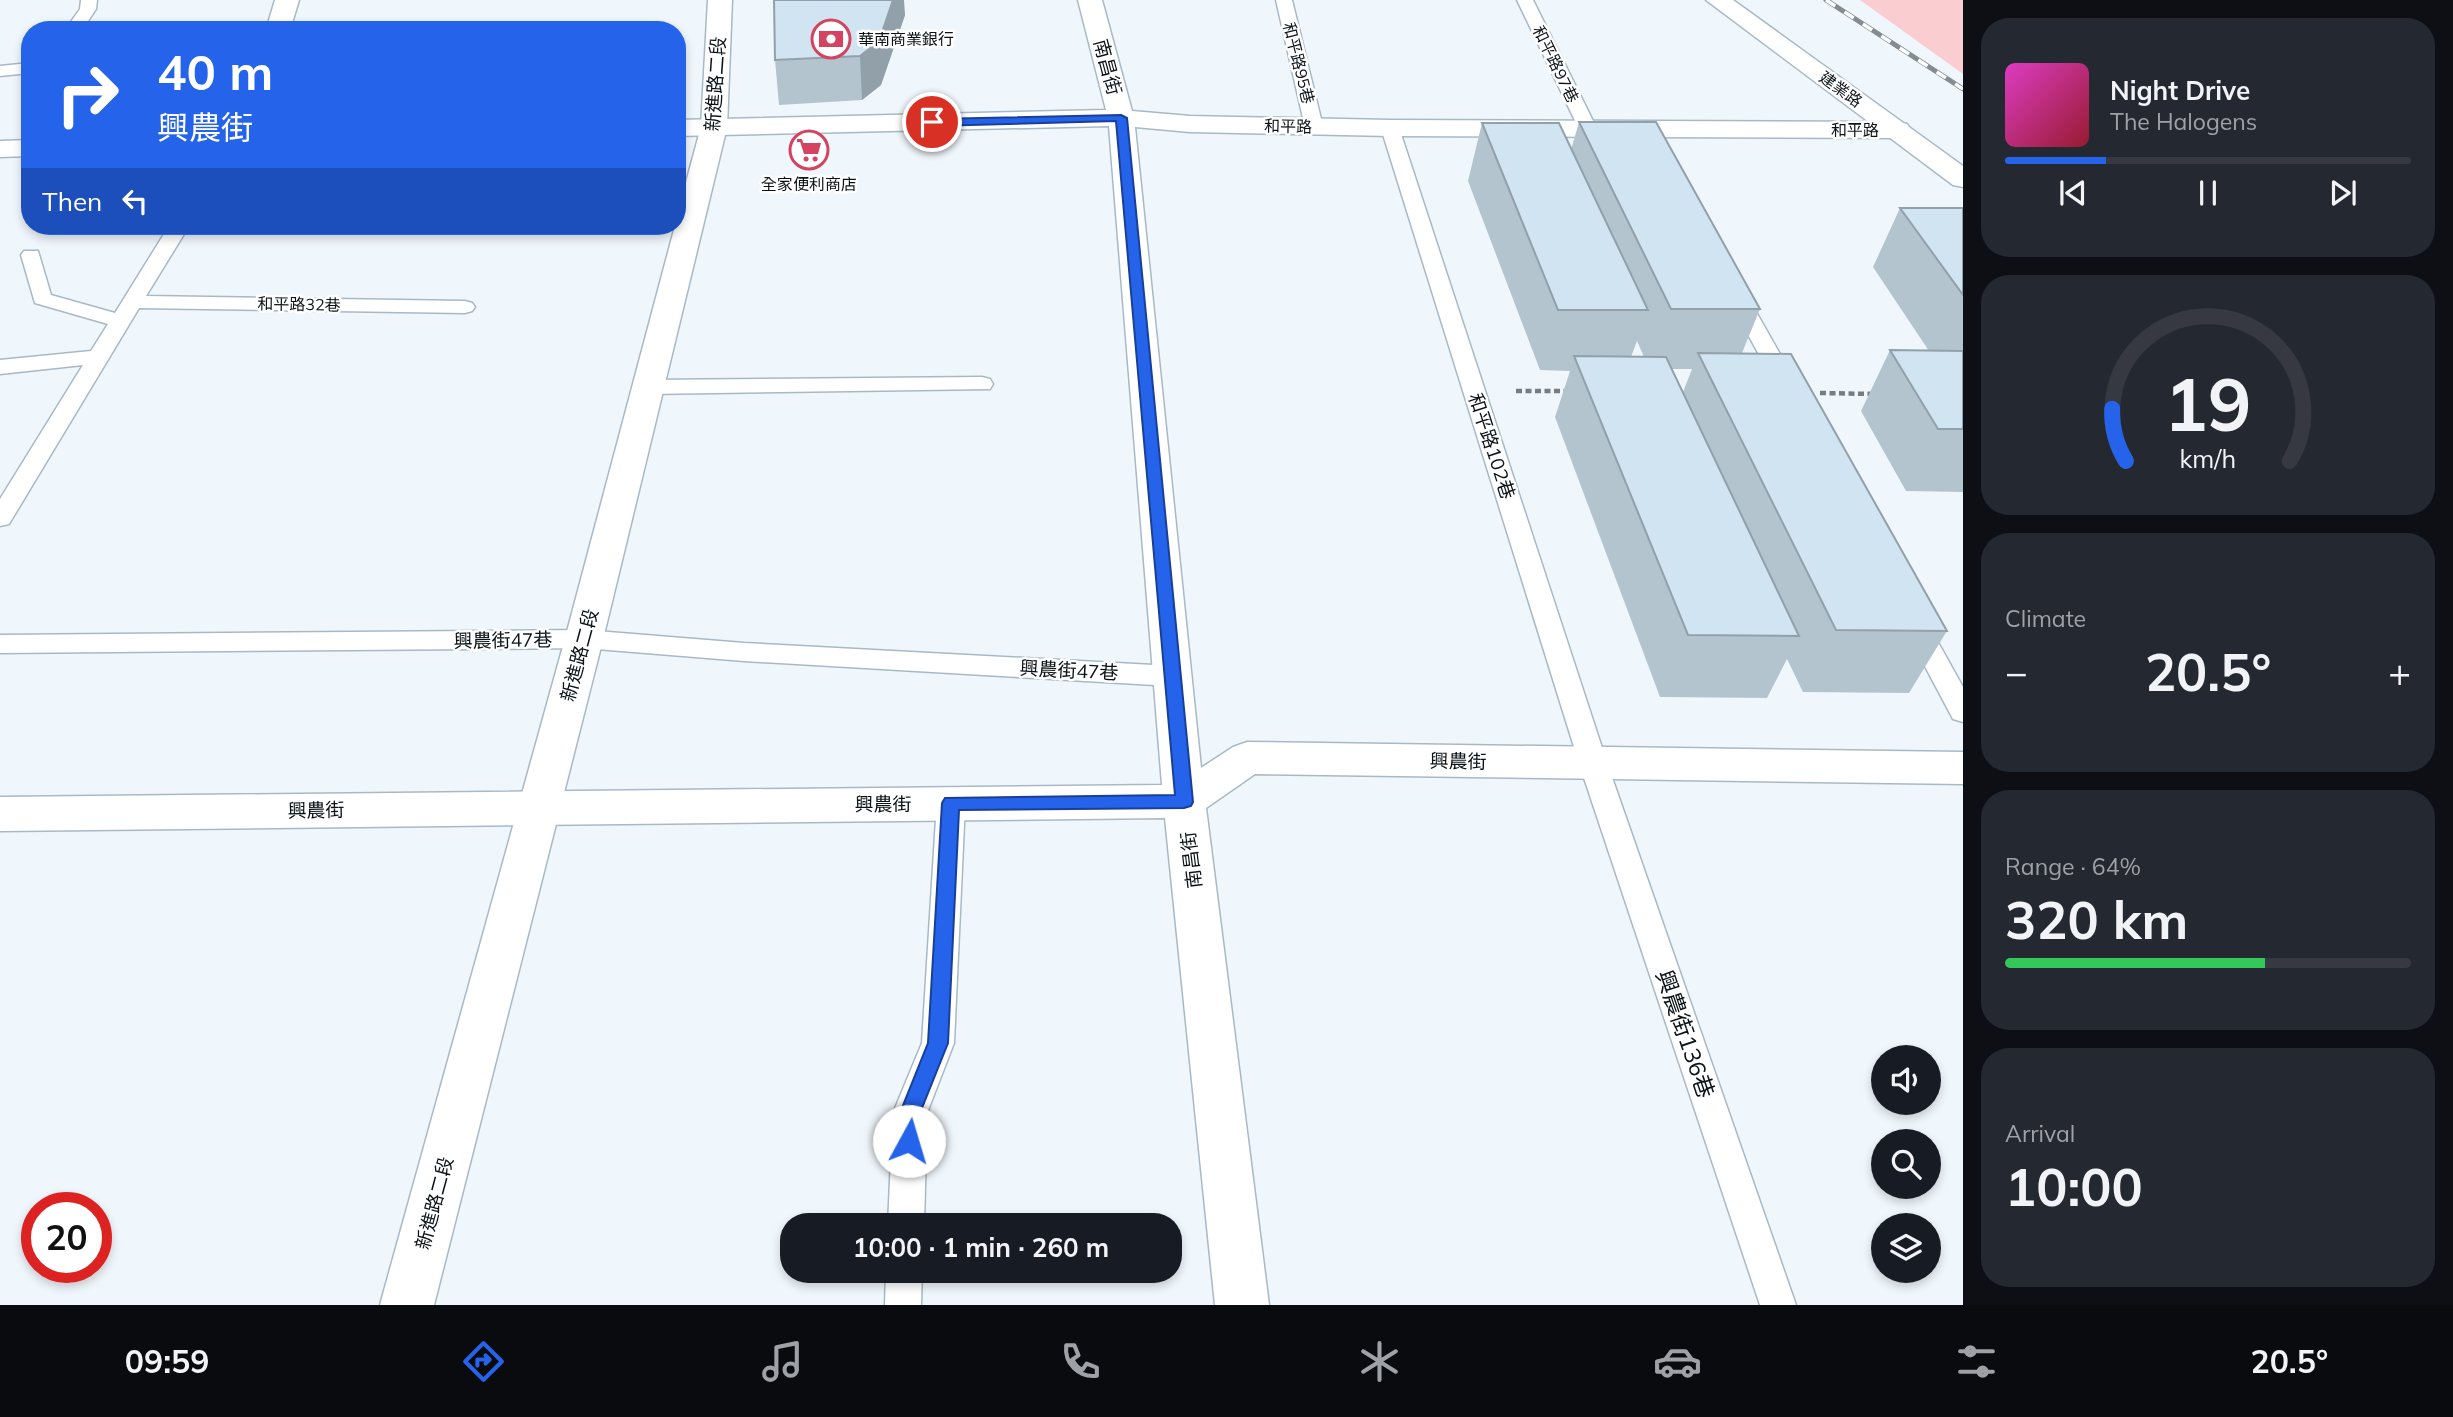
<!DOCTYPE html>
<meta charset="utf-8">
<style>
body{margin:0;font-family:Mulish,"Noto Sans TC",sans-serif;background:#242831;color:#f1f3f6;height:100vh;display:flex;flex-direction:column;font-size:26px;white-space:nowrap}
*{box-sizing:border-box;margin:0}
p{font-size:23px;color:#9ea1a6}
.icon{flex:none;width:38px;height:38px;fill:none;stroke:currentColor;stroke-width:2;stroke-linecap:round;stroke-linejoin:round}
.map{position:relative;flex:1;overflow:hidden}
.sheet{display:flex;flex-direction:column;gap:18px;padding:18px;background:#0d0f14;width:490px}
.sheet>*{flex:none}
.guide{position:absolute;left:21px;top:21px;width:665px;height:214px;border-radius:28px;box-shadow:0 4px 10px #0003;background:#2563eb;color:#fff;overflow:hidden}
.buttons{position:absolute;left:1871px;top:1045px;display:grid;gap:14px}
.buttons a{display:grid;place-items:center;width:70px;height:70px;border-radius:50%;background:#171b24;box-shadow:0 4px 10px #0003;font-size:35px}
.speed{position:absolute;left:21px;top:1192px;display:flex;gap:14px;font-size:35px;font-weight:700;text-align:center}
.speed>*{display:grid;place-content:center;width:91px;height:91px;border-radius:50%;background:#171b24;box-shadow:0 4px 10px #0003;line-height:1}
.speed .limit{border:10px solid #d22;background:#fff;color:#111}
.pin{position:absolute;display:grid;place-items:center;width:60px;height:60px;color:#fff;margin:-30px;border:4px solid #fff;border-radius:50%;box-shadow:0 2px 7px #0007}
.me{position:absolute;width:77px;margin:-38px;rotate:6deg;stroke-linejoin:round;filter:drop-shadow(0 0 5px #0008)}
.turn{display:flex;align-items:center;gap:24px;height:147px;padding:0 21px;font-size:32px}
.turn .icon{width:91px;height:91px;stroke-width:2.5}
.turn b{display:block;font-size:49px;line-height:60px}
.then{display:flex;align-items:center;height:66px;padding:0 21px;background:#0003;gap:14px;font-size:26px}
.big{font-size:52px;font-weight:700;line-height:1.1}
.sheet .tile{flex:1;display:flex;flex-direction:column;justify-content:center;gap:10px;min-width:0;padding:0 24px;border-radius:28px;background:#242831}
.sheet .dial{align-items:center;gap:0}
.dial svg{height:182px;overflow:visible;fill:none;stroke:#363941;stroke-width:7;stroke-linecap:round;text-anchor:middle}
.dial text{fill:#f1f3f6;stroke:none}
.song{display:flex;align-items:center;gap:21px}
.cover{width:84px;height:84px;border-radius:10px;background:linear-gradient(135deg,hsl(310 70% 55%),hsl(350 70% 35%))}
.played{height:7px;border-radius:4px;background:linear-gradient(90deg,#2563eb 25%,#363941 25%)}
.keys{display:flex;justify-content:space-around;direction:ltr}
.heat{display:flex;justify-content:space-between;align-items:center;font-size:38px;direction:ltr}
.charge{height:10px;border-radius:5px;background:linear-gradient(90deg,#34c759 64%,#363941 0)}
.trip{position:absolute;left:780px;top:1213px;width:402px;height:70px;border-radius:28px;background:#171b24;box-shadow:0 4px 10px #0003;font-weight:700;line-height:70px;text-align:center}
.menu{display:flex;height:112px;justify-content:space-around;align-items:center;background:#090b0e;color:#9ea1a6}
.menu .icon{width:49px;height:49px}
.menu .on{color:#2563eb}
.menu b{font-size:32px;color:#f1f3f6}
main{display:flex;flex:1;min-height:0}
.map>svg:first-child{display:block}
</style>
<main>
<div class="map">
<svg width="1963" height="1305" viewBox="0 0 1963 1305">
<rect width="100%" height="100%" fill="#f0f7fc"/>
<polygon fill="#facdd0" points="1860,0 1963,0 1963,74"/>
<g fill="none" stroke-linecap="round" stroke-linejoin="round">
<defs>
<g id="lane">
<polygon points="81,0 97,0 96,9 82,30 65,30 80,9"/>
<polygon points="1276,0 1292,0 1323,127 1320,131 1308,131 1305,127"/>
<polygon points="1517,0 1533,0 1597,129 1594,133 1588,134 1579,129"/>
<polygon points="30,63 30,73 0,76 0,66"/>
<polygon points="1390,123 1399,128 1607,763 1796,1305 1760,1305 1579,763 1381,128"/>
<polygon points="169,226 189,226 146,296 465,301 472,303 475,307 472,311 465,313 139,308 9,524 0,526 0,499 83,365 0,374 0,360 91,351 108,324 35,303 21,255 24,251 38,251 51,295 115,313"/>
<polygon points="1737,290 1744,292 1747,296 1797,384 1794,389 1778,389 1775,384 1727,296 1730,292"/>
<polygon points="982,377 990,379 993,384 990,389 648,394 640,392 637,387 640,382 648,380"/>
<polygon points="1916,616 1925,619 1963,687 1963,722 1953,719 1903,625 1907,619"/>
<polygon points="584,630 744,643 1172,666 1181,669 1185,676 1181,683 1172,686 744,661 584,648 0,653 0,635"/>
<polygon points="951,792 961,795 965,803 954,1043 927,1113 924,1225 888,1225 893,1113 922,1043 937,803 941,795"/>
<polygon points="886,1270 922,1270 921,1305 885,1305"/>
</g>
<g id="street">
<polygon points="275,0 299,0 290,30 266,30"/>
<polygon points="1078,0 1102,0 1132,111 1190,116 1390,120 1898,122 1907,124 1911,130 1907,136 1898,138 1390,136 1190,132 1135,127 1201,768 1233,747 1247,742 1963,752 1963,784 1255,774 1206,808 1269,1305 1215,1305 1165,818 0,831 0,797 1162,785 1109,126 677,136 677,120 1106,110"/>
<polygon points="30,140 30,156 0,157 0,141"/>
</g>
<g id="secondary">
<polygon points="708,0 732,0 727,127 603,639 434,1305 380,1305 565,639 675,226 677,226 677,216 701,127"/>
<polygon points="1706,0 1733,0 1963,166 1963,187 1953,185"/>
</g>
</defs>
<use href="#lane" stroke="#a8b9c6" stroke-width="3"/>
<use href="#street" stroke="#a8b9c6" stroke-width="3"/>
<use href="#secondary" stroke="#a8b9c6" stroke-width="3"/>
<g stroke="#767d81" stroke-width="4.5" stroke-dasharray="6 3.5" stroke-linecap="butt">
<polyline points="1516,391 1567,391"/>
<polyline points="1820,393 1875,394"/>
</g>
<use href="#lane" fill="#fff" fill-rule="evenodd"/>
<use href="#street" fill="#fff" fill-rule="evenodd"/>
<use href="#secondary" fill="#fff" fill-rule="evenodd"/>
<defs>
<polyline id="rail" points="1826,0 1963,89"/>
</defs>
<use href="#rail" stroke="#858c91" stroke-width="5"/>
<use href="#rail" stroke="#fff" stroke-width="3.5" stroke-dasharray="11" stroke-linecap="butt"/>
</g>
<g fill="#b4c4cf" fill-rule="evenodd">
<polygon points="905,15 881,85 862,100 779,105 775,60"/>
<path d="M1579 122 1760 309 1742 353 1947 631 1909 693 1803 692 1787 659 1767 698 1660 697 1555 417 1570 371 1540 370 1468 181 1482 123 1571 150ZM1637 341 1644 357H1631ZM1672 369H1692L1683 392Z"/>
<polygon points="1900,208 1963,208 1963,492 1906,491 1861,411 1890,350 1929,351 1873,267"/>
</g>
<polygon fill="#92a0a9" points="893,0 904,0 905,15 881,85 862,100 860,56"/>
<g fill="#d1e4f1" stroke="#92a0a9" stroke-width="2">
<polygon points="774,0 893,0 879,41 860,56 775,60"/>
<polygon points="1579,122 1656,122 1760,309 1671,309"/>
<polygon points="1482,123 1559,123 1648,310 1558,310"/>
<polygon points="1900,208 1963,208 1963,295"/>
<polygon points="1890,350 1963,351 1963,429 1938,429"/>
<polygon points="1698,353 1791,354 1947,631 1836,630"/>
<polygon points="1574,356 1666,357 1799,636 1688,635"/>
</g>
<polygon fill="#2563eb" stroke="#184099" stroke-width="2" points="1121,115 1127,118 1193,802 1191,806 1184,808 959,810 948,1043 920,1113 920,1141 917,1148 909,1151 902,1148 899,1141 900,1113 928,1043 942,803 945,798 1175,795 1116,121 932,126 926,122 932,119"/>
<defs>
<symbol id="bank-ring" viewBox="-11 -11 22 22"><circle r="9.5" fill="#fff" stroke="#d44461" stroke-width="1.5"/><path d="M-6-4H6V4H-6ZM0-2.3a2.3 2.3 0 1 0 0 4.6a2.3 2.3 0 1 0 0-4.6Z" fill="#d44461"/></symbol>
<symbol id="supermarket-ring" viewBox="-11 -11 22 22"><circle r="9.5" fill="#fff" stroke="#d44461" stroke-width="1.5"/><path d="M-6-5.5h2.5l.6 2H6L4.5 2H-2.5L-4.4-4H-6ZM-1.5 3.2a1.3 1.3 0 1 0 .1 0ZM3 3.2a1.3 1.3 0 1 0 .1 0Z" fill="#d44461"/></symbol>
</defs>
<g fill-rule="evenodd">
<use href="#bank-ring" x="809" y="17" width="44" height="44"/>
<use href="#supermarket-ring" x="787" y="128" width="44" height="44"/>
</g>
<g text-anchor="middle" stroke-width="5" stroke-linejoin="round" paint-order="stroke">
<g font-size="16" fill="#0c1317" stroke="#fff" text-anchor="start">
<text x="858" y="45">華南商業銀行</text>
<text x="809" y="190" text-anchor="middle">全家便利商店</text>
</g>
<g font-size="16" fill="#0c1317" stroke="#fff">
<text transform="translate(1299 63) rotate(76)" y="6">和平路95巷</text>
<text transform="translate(1556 64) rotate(64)" y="6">和平路97巷</text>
<text transform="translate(1841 89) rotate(36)" y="6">建業路</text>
<text transform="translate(1288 126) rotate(1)" y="6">和平路</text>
<text x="1855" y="136">和平路</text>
<text transform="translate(299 304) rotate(1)" y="6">和平路32巷</text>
</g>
<g font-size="19" fill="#0c1317" stroke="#fff">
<text transform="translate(1108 67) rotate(75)" y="7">南昌街</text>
<text transform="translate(715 84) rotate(-86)" y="7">新進路二段</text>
<text transform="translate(1492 446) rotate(72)" y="7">和平路102巷</text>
<text transform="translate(503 640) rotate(-1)" y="7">興農街47巷</text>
<text transform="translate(579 655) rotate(-75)" y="7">新進路二段</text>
<text transform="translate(1069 670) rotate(3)" y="7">興農街47巷</text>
<text transform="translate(1458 761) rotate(1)" y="7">興農街</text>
<text x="883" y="811">興農街</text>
<text transform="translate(316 810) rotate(-1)" y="7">興農街</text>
<text transform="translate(1191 860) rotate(-97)" y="7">南昌街</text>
<text transform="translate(434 1203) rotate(-75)" y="7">新進路二段</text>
</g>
<g font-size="23" fill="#0c1317" stroke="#fff">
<text transform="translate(1685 1034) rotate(71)" y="8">興農街136巷</text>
</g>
</g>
</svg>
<div class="buttons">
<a><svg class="icon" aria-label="sound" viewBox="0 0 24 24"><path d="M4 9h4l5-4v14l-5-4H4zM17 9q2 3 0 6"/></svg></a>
<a><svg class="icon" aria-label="search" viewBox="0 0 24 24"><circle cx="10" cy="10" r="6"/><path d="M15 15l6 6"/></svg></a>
<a><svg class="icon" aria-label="layers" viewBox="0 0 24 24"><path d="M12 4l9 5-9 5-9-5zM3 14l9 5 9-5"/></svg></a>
</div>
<div class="speed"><div class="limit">20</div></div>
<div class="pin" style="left:932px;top:122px;background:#d93025"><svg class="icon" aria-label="arrive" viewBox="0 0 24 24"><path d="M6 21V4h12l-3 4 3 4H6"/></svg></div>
<svg class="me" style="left:909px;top:1141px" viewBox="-20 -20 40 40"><circle r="19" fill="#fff"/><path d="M0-13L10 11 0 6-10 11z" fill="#2563eb"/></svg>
<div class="trip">10:00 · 1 min · 260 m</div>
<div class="guide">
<div class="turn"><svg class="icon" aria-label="right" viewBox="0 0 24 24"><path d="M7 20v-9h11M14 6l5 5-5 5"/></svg><div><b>40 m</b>興農街</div></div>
<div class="then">Then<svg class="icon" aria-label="left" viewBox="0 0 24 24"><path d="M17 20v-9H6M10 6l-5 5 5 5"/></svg></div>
</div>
</div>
<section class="sheet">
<div class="tile">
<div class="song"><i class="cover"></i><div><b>Night Drive</b><p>The Halogens</p></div></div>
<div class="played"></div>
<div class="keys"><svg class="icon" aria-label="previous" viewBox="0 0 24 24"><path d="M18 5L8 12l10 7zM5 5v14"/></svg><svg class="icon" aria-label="pause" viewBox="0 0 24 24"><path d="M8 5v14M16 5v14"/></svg><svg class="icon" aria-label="next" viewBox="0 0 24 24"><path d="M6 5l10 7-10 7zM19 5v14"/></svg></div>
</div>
<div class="tile dial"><svg viewBox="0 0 100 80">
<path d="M14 69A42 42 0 1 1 86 69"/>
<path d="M14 69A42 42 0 0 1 8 46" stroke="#2563eb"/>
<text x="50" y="56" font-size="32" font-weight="700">19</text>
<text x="50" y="72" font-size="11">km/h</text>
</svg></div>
<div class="tile"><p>Climate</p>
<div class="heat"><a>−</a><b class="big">20.5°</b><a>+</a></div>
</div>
<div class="tile"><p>Range · 64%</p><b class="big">320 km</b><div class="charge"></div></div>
<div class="tile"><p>Arrival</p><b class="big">10:00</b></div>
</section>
</main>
<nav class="menu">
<b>09:59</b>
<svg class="icon on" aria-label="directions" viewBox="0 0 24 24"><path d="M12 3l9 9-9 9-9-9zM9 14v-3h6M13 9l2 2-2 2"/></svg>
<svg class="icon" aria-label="music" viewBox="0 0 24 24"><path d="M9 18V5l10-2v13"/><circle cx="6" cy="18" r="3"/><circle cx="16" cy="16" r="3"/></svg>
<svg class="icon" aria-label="phone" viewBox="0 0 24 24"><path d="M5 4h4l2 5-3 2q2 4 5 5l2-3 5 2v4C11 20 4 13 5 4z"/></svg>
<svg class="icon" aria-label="climate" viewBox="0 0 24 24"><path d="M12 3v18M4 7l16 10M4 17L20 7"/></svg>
<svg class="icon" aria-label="car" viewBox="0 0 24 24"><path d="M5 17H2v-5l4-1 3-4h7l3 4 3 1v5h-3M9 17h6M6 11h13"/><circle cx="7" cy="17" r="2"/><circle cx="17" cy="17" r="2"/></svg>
<svg class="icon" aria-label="filters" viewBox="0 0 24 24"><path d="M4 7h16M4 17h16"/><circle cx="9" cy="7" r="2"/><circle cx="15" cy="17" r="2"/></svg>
<b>20.5°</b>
</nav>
